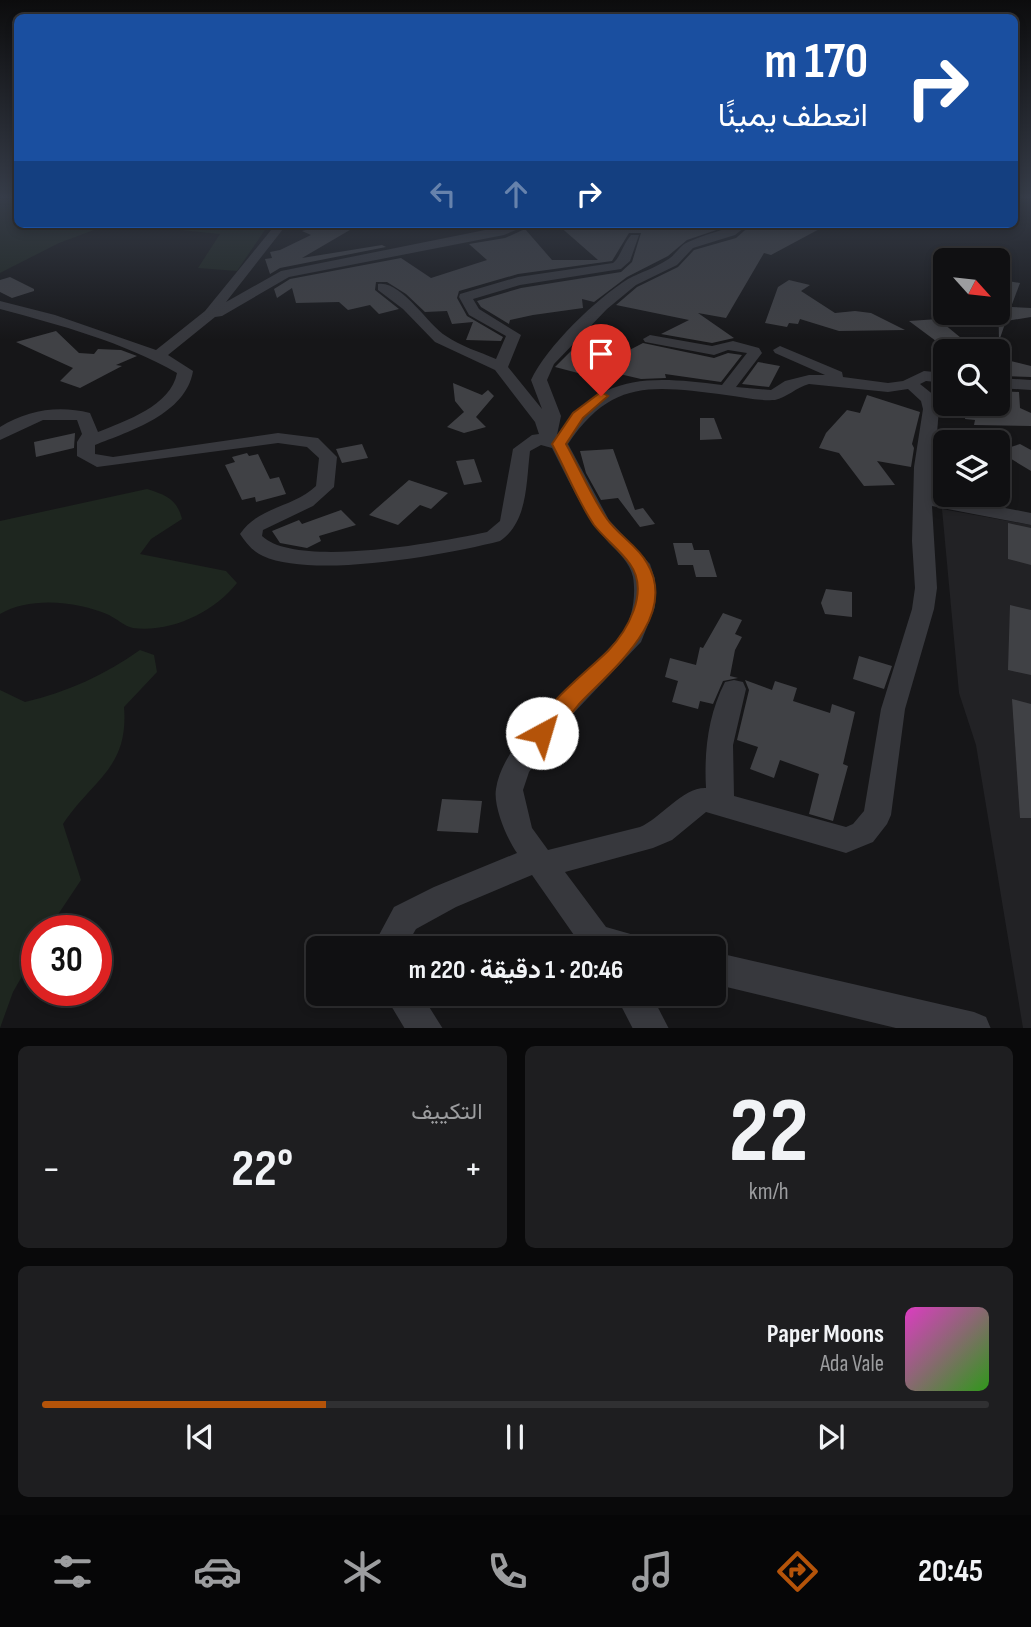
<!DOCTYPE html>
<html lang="ar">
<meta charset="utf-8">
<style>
body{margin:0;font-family:"Sofia Sans Condensed",Vazirmatn,sans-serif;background:#1e1e20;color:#f1f3f6;direction:rtl;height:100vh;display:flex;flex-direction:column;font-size:26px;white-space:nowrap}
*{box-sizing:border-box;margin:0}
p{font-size:23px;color:#9c9d9f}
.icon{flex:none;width:38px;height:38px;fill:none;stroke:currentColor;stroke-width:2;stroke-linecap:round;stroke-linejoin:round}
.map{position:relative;height:1028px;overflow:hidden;direction:ltr}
.sheet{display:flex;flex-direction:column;gap:18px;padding:18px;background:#09090a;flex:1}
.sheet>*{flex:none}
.guide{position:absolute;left:14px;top:14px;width:1004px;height:214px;border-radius:10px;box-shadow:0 4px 10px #0003,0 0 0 2px #303032;direction:rtl;background:#1a4fa0;color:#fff;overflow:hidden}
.needle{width:46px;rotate:117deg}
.buttons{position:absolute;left:933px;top:248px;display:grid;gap:14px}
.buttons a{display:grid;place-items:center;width:77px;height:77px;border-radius:10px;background:#101012;box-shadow:0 4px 10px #0003,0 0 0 2px #303032;font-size:35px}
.speed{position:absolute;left:21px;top:915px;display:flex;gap:14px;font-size:35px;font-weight:700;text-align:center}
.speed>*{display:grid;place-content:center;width:91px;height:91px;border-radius:50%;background:#101012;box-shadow:0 4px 10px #0003,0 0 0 2px #303032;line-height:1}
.speed .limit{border:10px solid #d22;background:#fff;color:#111}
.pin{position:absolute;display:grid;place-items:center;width:60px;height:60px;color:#fff;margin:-72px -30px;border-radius:50% 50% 50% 0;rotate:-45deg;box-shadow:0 0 7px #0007}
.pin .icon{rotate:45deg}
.me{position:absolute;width:77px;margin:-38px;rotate:39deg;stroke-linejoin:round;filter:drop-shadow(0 0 5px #0008)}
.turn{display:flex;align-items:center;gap:24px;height:147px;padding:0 35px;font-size:32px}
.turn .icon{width:91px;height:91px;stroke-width:2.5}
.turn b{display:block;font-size:49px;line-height:60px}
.lanes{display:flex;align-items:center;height:66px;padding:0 35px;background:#0003;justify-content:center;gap:35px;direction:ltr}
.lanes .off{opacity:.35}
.big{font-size:52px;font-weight:700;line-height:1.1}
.sheet .card{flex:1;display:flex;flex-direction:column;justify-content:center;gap:10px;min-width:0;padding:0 24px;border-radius:10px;background:#1e1e20}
.sheet .dial{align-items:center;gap:0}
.dial b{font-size:91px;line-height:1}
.song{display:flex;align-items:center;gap:21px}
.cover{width:84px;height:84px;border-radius:10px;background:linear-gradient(135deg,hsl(310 70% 55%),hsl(110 70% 35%))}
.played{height:7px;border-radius:4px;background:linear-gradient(90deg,#b45309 30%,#303032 30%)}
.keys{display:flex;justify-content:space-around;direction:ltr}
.heat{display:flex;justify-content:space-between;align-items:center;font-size:38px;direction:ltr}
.sheet .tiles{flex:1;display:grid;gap:18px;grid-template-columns:1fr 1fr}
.card:last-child{grid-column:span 2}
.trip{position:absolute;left:306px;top:936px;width:420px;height:70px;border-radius:10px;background:#101012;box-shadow:0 4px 10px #0003,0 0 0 2px #303032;font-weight:700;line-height:70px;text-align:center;direction:rtl}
.tabs{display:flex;height:112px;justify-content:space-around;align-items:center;background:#060607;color:#9c9d9f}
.tabs .icon{width:49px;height:49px}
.tabs .active{color:#b45309}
.tabs b{font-size:32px;color:#f1f3f6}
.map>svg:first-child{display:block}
</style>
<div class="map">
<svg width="1031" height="1029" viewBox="0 0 1031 1029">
<rect width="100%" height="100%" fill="#161618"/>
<polygon fill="#222225" points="942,509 1031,525 1031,1028 1023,1028 976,745 959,693"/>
<g fill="#1e261f">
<polygon points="0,196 17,196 18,224 110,224 59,243 0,273"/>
<polygon points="123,224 269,224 237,271 198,268 220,234"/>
<path d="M147 489C166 495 177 499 182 519L151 539 140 554 226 571 237 583C214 612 171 633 133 628 124 626 117 619 109 615 78 601 30 596 0 614V521Z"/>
<path d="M140 650 154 655 157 672 124 707C129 768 93 779 63 824L81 880 47 931H37V950L13 992 0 1028V690L25 702C67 692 105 675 140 650Z"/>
</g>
<g fill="#404145">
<polygon points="325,224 355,227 302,258 382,245 386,247 280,268 270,274 265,259 272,258 270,252 280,250 311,235 302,231"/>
<polygon points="557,224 734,224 687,240 668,256 627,277 594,302 582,299 583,308 533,315 510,320 509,324 481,307 477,301 521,288 621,272 632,262 641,233 629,233 612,261 518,274 459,291 457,298 467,316 503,337 501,341 466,340 473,322 452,324 447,311 425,312 406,294 387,282 376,282 375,290 399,309 379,314 370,305 348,310 339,302 296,303 292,288 277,298 274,289 290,279 401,258 431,278 487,260 469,244 505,238 525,229 552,260 598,260"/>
<polygon points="752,224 825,226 771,255 764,253 726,318 698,313 734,338 712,343 661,334 689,320 616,305 637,287 678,267 694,250 736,238"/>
<polygon points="10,277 34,289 34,291 12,298 0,292 0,280"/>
<polygon points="789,280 810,285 801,291 835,313 855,311 871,313 905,330 839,331 800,319 798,324 789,323 787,327 765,323 778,287"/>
<polygon points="1002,280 1020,283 1011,307 1031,308 1031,317 1006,321 999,341 998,290"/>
<polygon points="938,319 978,352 941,352 944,347 909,321"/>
<polygon points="592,330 619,336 578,373 555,367"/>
<polygon points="56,331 79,353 94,354 98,349 121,350 137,356 116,365 122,366 80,388 60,381 73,368 16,342"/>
<polygon points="643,343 714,358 728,353 742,355 721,382 665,374 666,378 641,379 611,372 597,389 593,369"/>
<polygon points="998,358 1031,366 1031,377 998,376"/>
<polygon points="758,362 780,366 769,387 742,384"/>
<polygon points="453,383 482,395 488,390 494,396 476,417 486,427 464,433 447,427 464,412 455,401"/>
<polygon points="998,391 1019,392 1020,408 1031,413 1031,426 974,425 975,420 965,419 966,404 998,404"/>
<polygon points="867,395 920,412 912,444 914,448 911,467 877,461 895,485 864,486 839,453 819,448 826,433 847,410 860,413"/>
<polygon points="700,418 714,418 722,439 700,440"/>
<polygon points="75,433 74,448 36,457 34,442"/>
<polygon points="362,444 368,458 342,463 336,449"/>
<polygon points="1020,444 1031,450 1031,471 998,451"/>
<polygon points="613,449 635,510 643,508 655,524 640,527 618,498 601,500 586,473 580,451"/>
<polygon points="247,453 249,456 258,454 270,479 279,477 286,494 256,502 255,497 242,500 225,465 235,462 232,457"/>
<polygon points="474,459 482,482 464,485 456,461"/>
<polygon points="945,464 945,494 935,492 937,465"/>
<polygon points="409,480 448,493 431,509 420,505 398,525 369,515"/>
<polygon points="341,510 356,525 319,536 321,541 307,548 280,543 272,531 299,520 302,524"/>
<polygon points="1008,523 1031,528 1031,565 1008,559"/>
<polygon points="673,543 692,543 694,550 709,550 717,577 696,577 693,565 678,565"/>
<polygon points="826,589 852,592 852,617 825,614 821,603"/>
<polygon points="1010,605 1031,610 1031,675 1008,670"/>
<polygon points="723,613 742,620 735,634 742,637 735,650 730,676 738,678 723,681 713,704 700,701 698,709 672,702 678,681 665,677 670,658 696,665 700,647 703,648"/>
<polygon points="859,656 892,666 884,689 853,679"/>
<polygon points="745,680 772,690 775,681 797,688 793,701 830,713 832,704 855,712 843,764 848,766 833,821 809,814 819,774 780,760 774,778 750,769 758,747 737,740 749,690"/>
<polygon points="1012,699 1031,704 1031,818 1020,818"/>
<polygon points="442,799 482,801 478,833 437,831"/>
</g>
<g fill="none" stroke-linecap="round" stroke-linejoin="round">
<g fill="#37383d" fill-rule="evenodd">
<path d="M276 224H287L226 302 281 271 515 224H530L504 235 289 277 222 316 215 317 168 355 193 371C186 414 130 431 95 445V454L113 457 278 433 318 438 337 457 334 487 313 506 263 530 262 536C296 569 441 542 487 532L500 521 513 449 532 435 539 434 535 422 495 370 435 342 403 309 378 290V284C401 280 428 325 446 336 460 346 480 352 496 359L506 336 469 315 459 297 460 294 518 277 613 263C620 258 623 244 631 235H639L630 261 621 269 520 285 473 299 479 309 521 335 508 367 542 409 531 380C547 346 596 299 628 279 641 272 655 268 667 260 674 256 678 249 683 245 693 238 738 224 749 224L735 235 693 248 677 265 636 285 607 309 554 364 547 380 561 416 557 435C601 372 652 376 722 385L747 353 728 350 714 355 645 342 643 339 650 335 712 346 733 341 759 348 762 353 736 387 771 390 785 381 809 375H825L775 353 773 350 780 346 842 372 843 377 888 383 903 381 924 371 945 373V383L926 381 920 384 935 396 939 409 932 494 1031 513V525L932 506 937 588 934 609 905 709 891 815 887 824 873 842 846 853 706 812 672 840 653 848 565 872 606 927 641 937 646 948H583L532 875 456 907 416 929 405 948H372L394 907 434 887 517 853C507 839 493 806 496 789 504 733 590 676 622 633 633 619 636 594 633 577 630 563 619 553 609 543 584 516 569 481 552 448L541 445 530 451C526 483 528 522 500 541 446 555 313 579 263 556 253 552 246 543 240 534 259 506 293 508 316 486L319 458 307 447 278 443 97 467 77 456V442L82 434 77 420H43L0 440V427C28 410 58 405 90 413L98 432C125 421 171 406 177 373 123 342 60 325 0 309V301L55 315 156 350 205 311ZM809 384 888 392 908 389 921 401 923 409 914 467 912 541 915 588 912 609 881 709 864 811 853 824 846 827 734 796 733 745 746 689 743 682 734 680 725 682C708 715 704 752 706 788 683 787 661 818 640 827L548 850 532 828 523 790 529 772 568 719 641 642 655 607V579L650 564 609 520 568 444C612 378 654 386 726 395 741 397 759 401 775 400 786 398 797 387 809 384Z"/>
<polygon points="998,378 1031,380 1031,390 998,388"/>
<polygon points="714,952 974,1012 986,1017 991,1029 900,1029 714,984"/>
<polygon points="384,994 421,994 443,1029 405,1029"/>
<polygon points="615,994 651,994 669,1029 633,1029"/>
</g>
</g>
<linearGradient id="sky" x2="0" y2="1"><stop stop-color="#0c0c0d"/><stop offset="0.58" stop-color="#363c48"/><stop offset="1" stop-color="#363c48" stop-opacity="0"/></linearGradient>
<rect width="1031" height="340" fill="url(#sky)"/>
<path fill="#b45309" stroke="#753606" stroke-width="2" d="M601 392 608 396 583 418 566 444C580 469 591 496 607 519 618 535 638 546 647 563 679 616 613 669 581 702 569 715 553 745 535 739L532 733C548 701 582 676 608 651 627 631 650 592 630 564 620 550 605 539 594 525 577 500 566 470 552 444L573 413Z"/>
</svg>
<div class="buttons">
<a><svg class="needle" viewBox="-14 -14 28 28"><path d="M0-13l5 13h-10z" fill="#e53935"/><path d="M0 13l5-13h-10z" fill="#9c9d9f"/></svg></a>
<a><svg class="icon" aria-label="search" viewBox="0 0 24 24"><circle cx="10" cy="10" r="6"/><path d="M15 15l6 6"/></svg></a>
<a><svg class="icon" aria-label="layers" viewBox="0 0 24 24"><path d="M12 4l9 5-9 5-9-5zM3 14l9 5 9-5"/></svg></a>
</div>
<div class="speed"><div class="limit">30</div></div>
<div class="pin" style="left:601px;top:396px;background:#d93025"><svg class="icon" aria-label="arrive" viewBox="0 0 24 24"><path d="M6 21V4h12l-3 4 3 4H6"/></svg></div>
<svg class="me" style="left:542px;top:733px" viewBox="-20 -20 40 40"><circle r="19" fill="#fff"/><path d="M0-13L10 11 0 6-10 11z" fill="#b45309"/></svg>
<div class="trip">20:46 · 1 دقيقة · 220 m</div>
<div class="guide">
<div class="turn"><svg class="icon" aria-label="right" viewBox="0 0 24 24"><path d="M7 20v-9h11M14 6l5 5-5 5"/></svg><div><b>170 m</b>انعطف يمينًا</div></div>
<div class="lanes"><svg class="icon off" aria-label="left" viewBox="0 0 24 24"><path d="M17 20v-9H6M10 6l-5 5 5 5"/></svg><svg class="icon off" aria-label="ahead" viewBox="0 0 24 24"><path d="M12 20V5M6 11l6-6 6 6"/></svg><svg class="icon" aria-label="right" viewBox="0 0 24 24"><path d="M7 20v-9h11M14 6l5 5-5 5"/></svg></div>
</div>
</div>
<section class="sheet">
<div class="tiles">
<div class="card dial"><b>22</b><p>km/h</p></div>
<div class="card"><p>التكييف</p>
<div class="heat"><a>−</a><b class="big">22°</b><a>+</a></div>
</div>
<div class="card">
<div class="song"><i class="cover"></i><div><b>Paper Moons</b><p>Ada Vale</p></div></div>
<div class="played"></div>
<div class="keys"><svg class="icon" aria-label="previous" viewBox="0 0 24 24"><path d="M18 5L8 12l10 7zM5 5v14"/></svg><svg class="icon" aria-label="pause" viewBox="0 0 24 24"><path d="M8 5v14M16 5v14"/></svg><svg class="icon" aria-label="next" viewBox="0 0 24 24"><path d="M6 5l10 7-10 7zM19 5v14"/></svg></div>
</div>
</div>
</section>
<nav class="tabs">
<b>20:45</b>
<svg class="icon active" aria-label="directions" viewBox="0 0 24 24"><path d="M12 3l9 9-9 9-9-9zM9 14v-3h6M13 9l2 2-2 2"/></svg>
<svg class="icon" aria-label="music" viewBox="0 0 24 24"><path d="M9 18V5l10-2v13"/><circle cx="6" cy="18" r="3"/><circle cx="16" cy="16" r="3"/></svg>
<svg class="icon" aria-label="phone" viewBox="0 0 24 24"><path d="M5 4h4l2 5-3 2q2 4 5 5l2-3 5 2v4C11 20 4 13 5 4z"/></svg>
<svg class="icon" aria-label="climate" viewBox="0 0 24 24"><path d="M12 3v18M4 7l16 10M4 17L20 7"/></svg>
<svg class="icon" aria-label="car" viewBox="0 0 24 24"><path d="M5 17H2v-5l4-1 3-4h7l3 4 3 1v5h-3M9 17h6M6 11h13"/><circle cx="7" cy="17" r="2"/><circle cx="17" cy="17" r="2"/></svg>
<svg class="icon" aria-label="filters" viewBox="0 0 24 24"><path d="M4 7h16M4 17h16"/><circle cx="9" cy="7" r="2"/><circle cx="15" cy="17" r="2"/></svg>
</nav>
